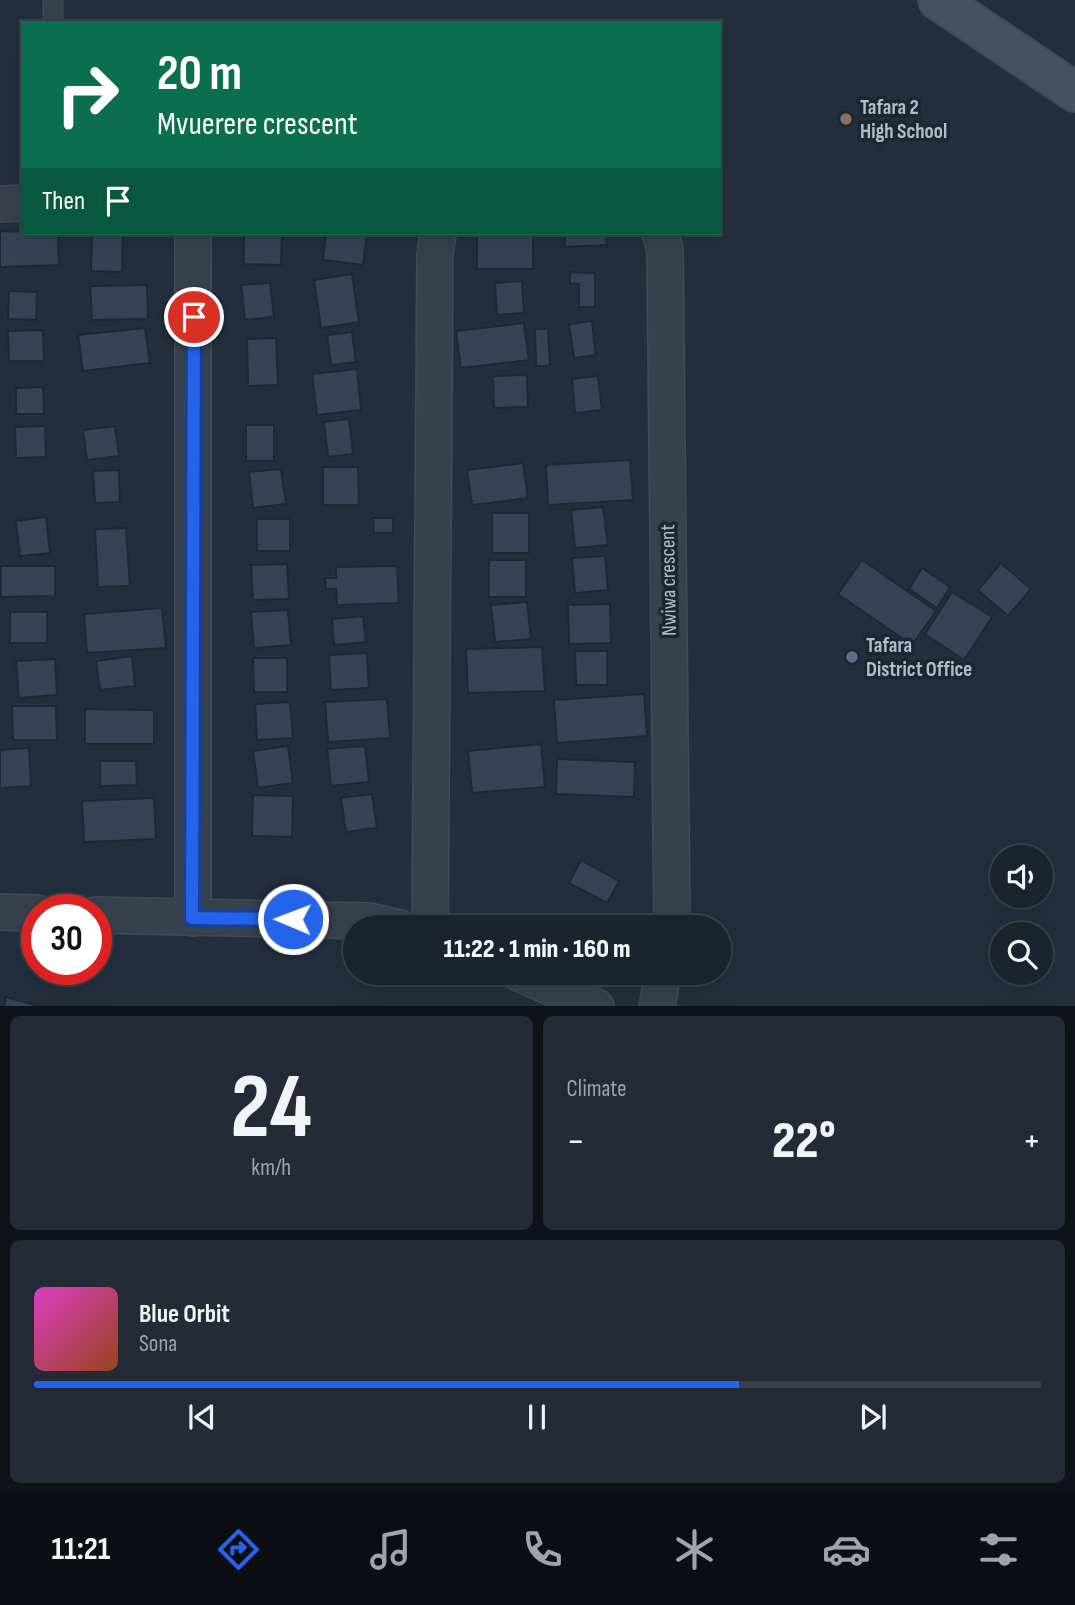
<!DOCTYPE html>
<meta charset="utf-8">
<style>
body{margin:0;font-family:"Sofia Sans Condensed",sans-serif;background:#242b36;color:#f1f3f6;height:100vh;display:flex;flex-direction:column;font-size:26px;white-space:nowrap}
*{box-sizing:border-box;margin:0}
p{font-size:23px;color:#a0a4aa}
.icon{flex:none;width:38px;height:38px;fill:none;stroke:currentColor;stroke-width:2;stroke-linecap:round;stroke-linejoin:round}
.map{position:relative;height:1006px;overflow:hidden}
.panel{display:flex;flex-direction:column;gap:10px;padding:10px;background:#0f1319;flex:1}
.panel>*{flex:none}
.hud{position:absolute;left:21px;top:21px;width:700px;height:214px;border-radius:0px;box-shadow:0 7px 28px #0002,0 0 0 2px #39404a;background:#0b6e4f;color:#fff;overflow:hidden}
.controls{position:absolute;left:990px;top:845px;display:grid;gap:14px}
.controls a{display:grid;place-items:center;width:63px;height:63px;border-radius:50%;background:#1b232e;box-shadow:0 7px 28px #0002,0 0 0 2px #39404a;font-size:35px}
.speed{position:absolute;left:21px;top:894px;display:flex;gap:14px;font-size:35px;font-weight:700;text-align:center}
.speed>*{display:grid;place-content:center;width:91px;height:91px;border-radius:50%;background:#1b232e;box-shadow:0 7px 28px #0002,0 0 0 2px #39404a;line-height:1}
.speed .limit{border:10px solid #d22;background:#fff;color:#111}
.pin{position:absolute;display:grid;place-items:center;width:60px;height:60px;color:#fff;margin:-30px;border:4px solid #fff;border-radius:50%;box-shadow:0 2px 7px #0007}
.me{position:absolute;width:77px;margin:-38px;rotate:271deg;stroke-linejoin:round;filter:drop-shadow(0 0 5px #0008)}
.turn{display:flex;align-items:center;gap:24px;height:147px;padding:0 21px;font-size:32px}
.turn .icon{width:91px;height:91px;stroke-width:2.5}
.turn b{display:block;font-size:49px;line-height:60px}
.then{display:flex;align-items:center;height:66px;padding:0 21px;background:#0003;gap:14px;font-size:26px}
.big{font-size:52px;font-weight:800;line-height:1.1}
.panel .widget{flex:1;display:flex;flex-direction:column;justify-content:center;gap:10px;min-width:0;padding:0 24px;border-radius:10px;background:#242b36}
.panel .dial{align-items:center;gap:0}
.dial b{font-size:91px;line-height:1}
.song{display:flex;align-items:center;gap:21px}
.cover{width:84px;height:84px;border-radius:10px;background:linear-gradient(135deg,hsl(310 70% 55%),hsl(20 70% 35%))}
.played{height:7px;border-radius:4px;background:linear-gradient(90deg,#2563eb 70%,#39404a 70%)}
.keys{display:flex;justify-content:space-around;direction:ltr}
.heat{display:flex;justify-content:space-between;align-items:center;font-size:38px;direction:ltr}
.panel .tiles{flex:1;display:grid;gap:10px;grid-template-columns:1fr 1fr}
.widget:last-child{grid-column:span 2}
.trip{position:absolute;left:343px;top:915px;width:388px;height:70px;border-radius:35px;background:#1b232e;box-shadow:0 7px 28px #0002,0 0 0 2px #39404a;font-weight:800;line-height:70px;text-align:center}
.tab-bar{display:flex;height:112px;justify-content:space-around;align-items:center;background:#0b0e12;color:#a0a4aa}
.tab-bar .icon{width:49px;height:49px}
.tab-bar .active{color:#2563eb}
.tab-bar b{font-size:32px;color:#f1f3f6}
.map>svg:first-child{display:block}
</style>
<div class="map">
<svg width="1075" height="1007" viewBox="0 0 1075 1007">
<rect width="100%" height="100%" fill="#242f3e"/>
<g fill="#364354" stroke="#1f2835" stroke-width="2">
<polygon points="0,231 58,233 59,265 0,267"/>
<polygon points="92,233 123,233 122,272 91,271"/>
<polygon points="244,233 282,233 281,265 244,264"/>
<polygon points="326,233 367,233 363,265 323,260"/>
<rect x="477" y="233" width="56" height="36"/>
<polygon points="565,233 606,233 607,245 565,247"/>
<polygon points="570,272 595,273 595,307 579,307 579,284 570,283"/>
<polygon points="352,274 359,322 321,328 314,280"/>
<polygon points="522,281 524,313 497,315 495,283"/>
<polygon points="270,283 274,317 245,320 241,285"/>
<polygon points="147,285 148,319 92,320 90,286"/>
<polygon points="9,291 37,292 36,320 8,319"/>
<polygon points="592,321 596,355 574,358 569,324"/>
<polygon points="524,323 529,360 461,368 456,331"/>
<polygon points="145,328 150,363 83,371 78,335"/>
<polygon points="535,329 548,329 550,366 536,366"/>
<polygon points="43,330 44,361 9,361 8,331"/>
<polygon points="352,332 356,362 331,365 327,335"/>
<polygon points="276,338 278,385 248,386 247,339"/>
<polygon points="357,369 361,410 317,415 312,374"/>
<polygon points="527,375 528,407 494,408 493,376"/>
<polygon points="598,376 602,410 575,413 572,379"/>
<polygon points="43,387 44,414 16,414 16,388"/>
<polygon points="349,419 353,454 328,457 324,422"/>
<rect x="246" y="425" width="28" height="36"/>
<polygon points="45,426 46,457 16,458 15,427"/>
<polygon points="115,426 119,456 87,460 83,430"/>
<polygon points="630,460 633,500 548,505 546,465"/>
<polygon points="523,463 528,498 472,505 467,470"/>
<polygon points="323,467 358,467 359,505 323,505"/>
<polygon points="281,469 286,504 253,508 249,472"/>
<polygon points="119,470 120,502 95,503 93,471"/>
<polygon points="603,507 608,545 575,548 571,510"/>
<rect x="492" y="513" width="37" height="40"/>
<polygon points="46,517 50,553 20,556 16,521"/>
<polygon points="373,518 393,518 393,533 374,533"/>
<rect x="257" y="519" width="33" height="32"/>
<polygon points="126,528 130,586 98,587 95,529"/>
<polygon points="605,556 608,590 575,593 572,558"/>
<rect x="489" y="560" width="37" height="37"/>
<polygon points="862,560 936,611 912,645 838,594"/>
<polygon points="1001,563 1031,589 1008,616 978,590"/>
<polygon points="287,564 289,599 253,600 251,565"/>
<polygon points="1,566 55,566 55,596 1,597"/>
<polygon points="397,566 399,603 337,605 336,589 326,589 325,578 336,578 336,567"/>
<polygon points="922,568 950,587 937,608 909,589"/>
<polygon points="952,592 992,617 964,660 925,634"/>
<polygon points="527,602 531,639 495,642 491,605"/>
<polygon points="610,604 611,643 569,644 568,605"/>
<polygon points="162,608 166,648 87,653 84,614"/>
<polygon points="288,610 291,645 254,648 251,612"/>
<rect x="10" y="612" width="37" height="31"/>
<polygon points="363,616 366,642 334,645 332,619"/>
<polygon points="542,647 545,691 468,693 466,649"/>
<polygon points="575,651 607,651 607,685 576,685"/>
<polygon points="367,653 369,688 331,690 329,655"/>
<polygon points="132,656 135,686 100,690 96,661"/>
<polygon points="253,658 287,658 287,692 254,692"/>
<polygon points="55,659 57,695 19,698 16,661"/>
<polygon points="644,694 647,736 557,743 554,700"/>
<polygon points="387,699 390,738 328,742 325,702"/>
<polygon points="290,702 293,738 257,740 255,704"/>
<polygon points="12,706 56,706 57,740 13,740"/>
<polygon points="85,709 154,710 154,744 85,744"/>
<polygon points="541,744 545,787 472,793 468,751"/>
<polygon points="288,746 293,783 258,788 253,751"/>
<polygon points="365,746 369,782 331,786 327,749"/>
<polygon points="29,748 31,786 0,788 0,750"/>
<polygon points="557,759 635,762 634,797 556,794"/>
<polygon points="100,761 136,761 137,785 100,786"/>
<polygon points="372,794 377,828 346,832 341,798"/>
<polygon points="253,795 293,796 292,837 252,836"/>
<polygon points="154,798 156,839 84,842 82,801"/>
<polygon points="581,860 619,881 607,903 569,883"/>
<polygon points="6,997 42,1007 4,1007"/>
</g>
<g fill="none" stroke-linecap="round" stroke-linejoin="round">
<defs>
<polyline id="lane" points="53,0 53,23"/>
<g id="street">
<polyline points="0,204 23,203"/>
<polyline points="660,233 665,249 672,928"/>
<polyline points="0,912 37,913"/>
<polyline points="96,915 369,921 400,928"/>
<polyline points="193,918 193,233"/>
<polyline points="430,928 435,256 438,233"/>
<polyline points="519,973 596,1007"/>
<polyline points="657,1007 663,973"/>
</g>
<polyline id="secondary" points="938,0 1075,92"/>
</defs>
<use href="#lane" stroke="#414a57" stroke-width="21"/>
<use href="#street" stroke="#414a57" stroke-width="38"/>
<use href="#secondary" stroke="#414a57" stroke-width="42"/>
<use href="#lane" stroke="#38414e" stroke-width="18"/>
<use href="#street" stroke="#38414e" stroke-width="35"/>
<use href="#secondary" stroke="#465061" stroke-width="38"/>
</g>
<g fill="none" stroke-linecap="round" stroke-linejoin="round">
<defs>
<polyline id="route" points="194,317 192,918 293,919"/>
</defs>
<use href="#route" stroke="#184099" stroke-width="18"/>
<use href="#route" stroke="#2563eb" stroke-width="12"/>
</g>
<circle fill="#8d6e63" stroke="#1d2633" stroke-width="2.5" cx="846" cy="119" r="7"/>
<circle fill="#5c6f8a" stroke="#1d2633" stroke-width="2.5" cx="852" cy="657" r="7"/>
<g text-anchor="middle" stroke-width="7" stroke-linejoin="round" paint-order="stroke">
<g font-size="21" font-weight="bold" fill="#b4bcc9" stroke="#1d2633" text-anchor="start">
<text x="860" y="114">Tafara 2<tspan x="860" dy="24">High School</tspan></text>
<text x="866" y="652">Tafara<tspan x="866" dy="24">District Office</tspan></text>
</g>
<g font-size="21" fill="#b4bcc9" stroke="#1d2633">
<text transform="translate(668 580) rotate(-91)" y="7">Nwiwa crescent</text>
</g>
</g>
</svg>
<div class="controls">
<a><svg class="icon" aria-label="sound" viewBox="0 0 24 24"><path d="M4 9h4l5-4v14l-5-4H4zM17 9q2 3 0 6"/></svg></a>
<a><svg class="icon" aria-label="search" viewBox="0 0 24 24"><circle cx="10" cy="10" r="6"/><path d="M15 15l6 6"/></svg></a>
</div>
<div class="speed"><div class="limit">30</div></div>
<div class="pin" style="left:194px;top:317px;background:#d93025"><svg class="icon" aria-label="arrive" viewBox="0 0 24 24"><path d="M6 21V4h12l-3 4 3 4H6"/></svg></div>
<svg class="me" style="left:293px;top:919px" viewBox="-20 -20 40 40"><circle r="17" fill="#2563eb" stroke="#fff" stroke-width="3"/><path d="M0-11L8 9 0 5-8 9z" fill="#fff"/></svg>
<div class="trip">11:22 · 1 min · 160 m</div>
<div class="hud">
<div class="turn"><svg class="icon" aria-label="right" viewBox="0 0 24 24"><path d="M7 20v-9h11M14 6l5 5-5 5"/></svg><div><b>20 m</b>Mvuerere crescent</div></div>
<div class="then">Then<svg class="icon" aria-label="arrive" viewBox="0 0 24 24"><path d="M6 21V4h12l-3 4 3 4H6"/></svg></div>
</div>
</div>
<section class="panel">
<div class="tiles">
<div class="widget dial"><b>24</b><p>km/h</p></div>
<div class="widget"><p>Climate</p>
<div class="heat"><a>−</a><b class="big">22°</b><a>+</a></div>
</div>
<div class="widget">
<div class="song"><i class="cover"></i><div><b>Blue Orbit</b><p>Sona</p></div></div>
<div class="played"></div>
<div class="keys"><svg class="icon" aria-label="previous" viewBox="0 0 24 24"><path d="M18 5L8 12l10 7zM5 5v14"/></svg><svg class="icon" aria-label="pause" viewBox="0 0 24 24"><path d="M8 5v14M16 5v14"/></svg><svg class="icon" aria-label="next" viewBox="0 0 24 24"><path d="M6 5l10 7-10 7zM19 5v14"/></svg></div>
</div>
</div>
</section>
<nav class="tab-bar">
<b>11:21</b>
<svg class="icon active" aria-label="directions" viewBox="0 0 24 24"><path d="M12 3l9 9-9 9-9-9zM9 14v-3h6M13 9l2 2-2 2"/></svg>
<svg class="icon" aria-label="music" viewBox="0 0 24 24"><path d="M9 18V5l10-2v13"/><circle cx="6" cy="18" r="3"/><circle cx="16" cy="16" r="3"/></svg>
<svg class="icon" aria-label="phone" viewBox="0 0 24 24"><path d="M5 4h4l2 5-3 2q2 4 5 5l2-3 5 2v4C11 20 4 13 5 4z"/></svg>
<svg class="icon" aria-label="climate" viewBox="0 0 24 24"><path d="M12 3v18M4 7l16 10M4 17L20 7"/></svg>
<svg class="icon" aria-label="car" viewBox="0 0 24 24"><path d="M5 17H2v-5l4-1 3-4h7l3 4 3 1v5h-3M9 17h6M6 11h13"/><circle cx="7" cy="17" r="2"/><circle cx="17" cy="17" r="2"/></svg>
<svg class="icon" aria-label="filters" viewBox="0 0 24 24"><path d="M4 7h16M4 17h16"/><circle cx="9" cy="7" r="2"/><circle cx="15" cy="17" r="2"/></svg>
</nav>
